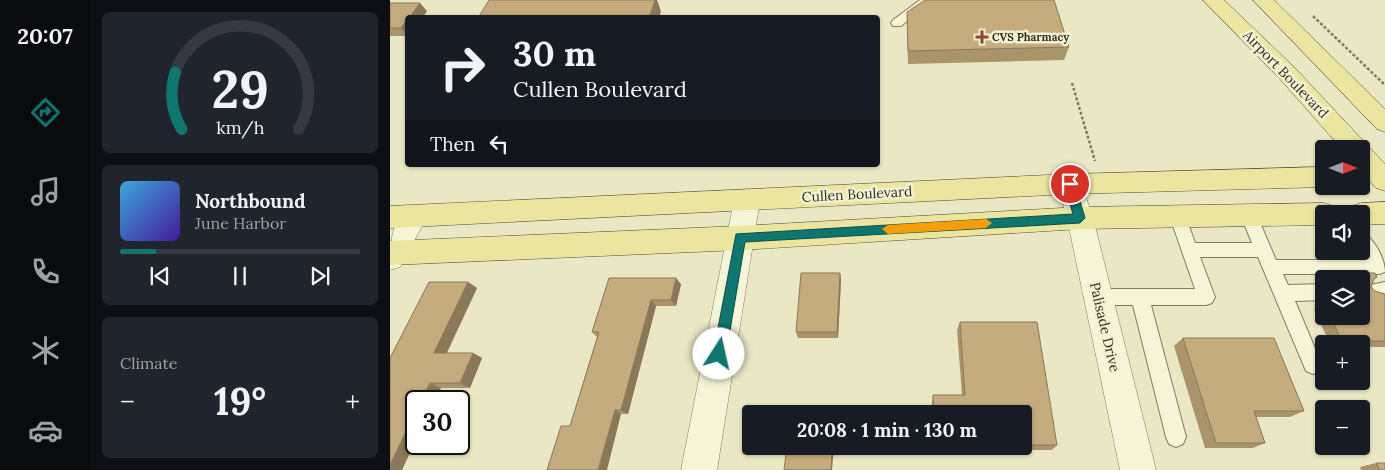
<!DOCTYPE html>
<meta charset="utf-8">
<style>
body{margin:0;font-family:Lora,serif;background:#20242c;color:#f1f3f6;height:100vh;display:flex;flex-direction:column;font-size:19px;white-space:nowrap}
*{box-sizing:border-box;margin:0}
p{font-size:16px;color:#9ea1a6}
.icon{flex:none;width:28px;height:28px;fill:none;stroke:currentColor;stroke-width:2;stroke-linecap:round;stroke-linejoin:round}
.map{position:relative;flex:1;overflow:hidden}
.sheet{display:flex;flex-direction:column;gap:12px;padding:12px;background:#0d0f14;width:300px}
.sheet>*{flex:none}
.hud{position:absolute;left:15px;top:15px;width:475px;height:152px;border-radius:5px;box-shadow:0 1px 4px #0004;background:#171b24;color:#f1f3f6;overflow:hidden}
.needle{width:32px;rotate:90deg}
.buttons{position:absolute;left:925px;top:140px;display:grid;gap:10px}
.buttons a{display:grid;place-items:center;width:55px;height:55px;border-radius:5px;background:#171b24;box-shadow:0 1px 4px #0004;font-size:25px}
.speed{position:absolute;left:15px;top:390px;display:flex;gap:10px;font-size:25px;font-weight:700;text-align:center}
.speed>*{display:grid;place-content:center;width:65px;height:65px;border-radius:50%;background:#171b24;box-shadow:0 1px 4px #0004;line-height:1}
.speed .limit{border:2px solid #111;border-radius:8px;background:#fff;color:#111}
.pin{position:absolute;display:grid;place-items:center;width:42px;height:42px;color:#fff;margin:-21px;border:2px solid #fff;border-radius:50%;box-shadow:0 1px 5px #0007}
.me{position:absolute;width:55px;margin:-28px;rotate:10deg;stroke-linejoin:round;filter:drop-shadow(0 0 4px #0008)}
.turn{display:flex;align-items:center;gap:18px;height:105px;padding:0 25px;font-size:22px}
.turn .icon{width:65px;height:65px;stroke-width:2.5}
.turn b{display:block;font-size:35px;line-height:42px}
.then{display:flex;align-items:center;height:48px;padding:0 25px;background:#0003;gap:10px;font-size:19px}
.big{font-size:38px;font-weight:800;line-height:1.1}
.sheet .tile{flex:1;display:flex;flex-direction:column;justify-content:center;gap:8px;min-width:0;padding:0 18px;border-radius:8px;background:#20242c}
.sheet .dial{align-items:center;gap:0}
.dial svg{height:130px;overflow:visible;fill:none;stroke:#363941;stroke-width:7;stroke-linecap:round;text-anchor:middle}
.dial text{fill:#f1f3f6;stroke:none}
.song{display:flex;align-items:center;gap:15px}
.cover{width:60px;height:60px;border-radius:8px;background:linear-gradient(135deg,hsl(200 70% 55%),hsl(260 70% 35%))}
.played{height:5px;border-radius:2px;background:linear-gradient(90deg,#0f766e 15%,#363941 15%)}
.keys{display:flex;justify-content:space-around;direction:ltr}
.heat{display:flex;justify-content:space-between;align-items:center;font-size:28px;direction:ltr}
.trip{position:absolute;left:352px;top:405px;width:290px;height:50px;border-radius:5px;background:#171b24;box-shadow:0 1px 4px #0004;font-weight:800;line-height:50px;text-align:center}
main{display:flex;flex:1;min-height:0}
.dock{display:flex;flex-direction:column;width:90px;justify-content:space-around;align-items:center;background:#090b0e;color:#9ea1a6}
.dock .icon{width:35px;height:35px}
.dock .current{color:#0f766e}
.dock b{font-size:22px;color:#f1f3f6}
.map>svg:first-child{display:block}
</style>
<main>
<nav class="dock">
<b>20:07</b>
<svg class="icon current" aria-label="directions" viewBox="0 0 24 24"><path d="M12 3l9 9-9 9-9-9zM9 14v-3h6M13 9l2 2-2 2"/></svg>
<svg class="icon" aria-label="music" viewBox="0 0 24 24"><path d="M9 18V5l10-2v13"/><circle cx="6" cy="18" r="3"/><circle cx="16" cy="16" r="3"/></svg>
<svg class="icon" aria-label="phone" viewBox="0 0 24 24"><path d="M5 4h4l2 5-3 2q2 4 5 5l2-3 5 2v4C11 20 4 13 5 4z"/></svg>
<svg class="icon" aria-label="climate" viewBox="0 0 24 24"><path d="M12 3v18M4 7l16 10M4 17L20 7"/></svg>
<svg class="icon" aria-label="car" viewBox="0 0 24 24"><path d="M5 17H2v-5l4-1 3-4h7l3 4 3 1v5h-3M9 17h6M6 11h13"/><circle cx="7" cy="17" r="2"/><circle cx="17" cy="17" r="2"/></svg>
</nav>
<section class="sheet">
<div class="tile dial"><svg viewBox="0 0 100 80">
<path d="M14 69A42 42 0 1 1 86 69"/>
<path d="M14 69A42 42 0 0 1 10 34" stroke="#0f766e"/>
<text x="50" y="56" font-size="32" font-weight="700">29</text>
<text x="50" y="72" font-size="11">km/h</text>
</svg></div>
<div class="tile">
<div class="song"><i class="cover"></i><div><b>Northbound</b><p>June Harbor</p></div></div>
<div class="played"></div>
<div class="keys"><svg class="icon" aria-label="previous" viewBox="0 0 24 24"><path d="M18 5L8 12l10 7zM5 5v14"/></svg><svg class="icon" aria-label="pause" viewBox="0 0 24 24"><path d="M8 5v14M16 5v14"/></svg><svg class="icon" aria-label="next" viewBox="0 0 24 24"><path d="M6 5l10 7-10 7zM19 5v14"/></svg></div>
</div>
<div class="tile"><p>Climate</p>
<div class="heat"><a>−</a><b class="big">19°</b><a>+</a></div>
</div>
</section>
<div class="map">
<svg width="995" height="470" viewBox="0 0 995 470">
<rect width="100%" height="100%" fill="#eae8c4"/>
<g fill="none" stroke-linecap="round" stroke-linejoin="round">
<defs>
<g id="lane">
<polygon points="530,0 544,0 511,26 503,26 501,23 503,20"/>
<path d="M859 209 865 211 886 260H975L970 251 971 232C984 237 995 259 995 272L989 274H893L898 285 934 284V300L905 301 932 365 930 371 923 374 916 371 868 257H810L825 297 822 303 816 305H761L796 437 793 444 786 447 779 444 776 437 743 305H708L702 303 699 297 702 291 708 289H805L780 217 782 212 788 210 794 212 805 243H862L851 216 853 211Z"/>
<polygon points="995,282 995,298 981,299 975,296 972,291 975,286"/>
</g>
<g id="street">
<polygon points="680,174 689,177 703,218 766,470 730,470 677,218 667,184 671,177"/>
<polygon points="357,189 366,193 370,200 327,470 291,470 344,200 348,193"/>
<path d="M24 206 34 209 37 217 10 267 0 270C0 247 0 215 24 206Z"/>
</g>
<g id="primary">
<polygon points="813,0 834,0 905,68 995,164 995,191 986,188 971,171 971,149 952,149 889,78"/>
<polygon points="863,0 884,0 995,109 995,132 987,129"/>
<polygon points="934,167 934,186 936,186 934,187 680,194 0,228 0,206 680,174"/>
<polygon points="995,202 995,224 971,225 971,214 958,214 962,206 971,203"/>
<polygon points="934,203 943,206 947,214 934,214 934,225 690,229 350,250 0,265 0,241 350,226 690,207"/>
</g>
</defs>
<use href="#lane" stroke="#837a5c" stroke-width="2"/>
<use href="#street" stroke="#837a5c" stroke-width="1"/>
<use href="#primary" stroke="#514830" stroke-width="1"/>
<g stroke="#837a5c" stroke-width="2.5" stroke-dasharray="3 2" stroke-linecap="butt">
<polyline points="923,16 995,85"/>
<polyline points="682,83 705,161"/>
</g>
<use href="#lane" fill="#f6f4d7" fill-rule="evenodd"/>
<use href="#street" fill="#f6f4d7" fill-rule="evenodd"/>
<use href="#primary" fill="#eae59f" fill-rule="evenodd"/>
</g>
<g fill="#a9946c">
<polygon points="0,3 37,11 32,18 18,18 18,36 0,36"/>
<polygon points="517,12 679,47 674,60 518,64 517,26"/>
<polygon points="450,273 451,280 448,338 408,338 406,332"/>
<polygon points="956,273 987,277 983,280 981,286 984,291 995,294 995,347 971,347 971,344 940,344 924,309 934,303 934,316 971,316 971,279 948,279"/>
<polygon points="39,282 78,282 87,288 57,353 83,353 92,358 80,388 51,388 44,401 26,401 26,439 12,470 0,470 0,358"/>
<polygon points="291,284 286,306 266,306 238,414 231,414 180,426 207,337 202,332"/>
<polygon points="570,322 667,445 662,450 544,450 544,446 634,446 634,414 542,414 542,402 543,395 572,395 567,330"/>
<polygon points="793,338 914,411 900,417 866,417 875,443 863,448 815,448 784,346"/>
<polygon points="986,463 995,470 971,470 970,467"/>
</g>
<g fill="#8a7858">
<polygon points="265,0 267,0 271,11 269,18 259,18"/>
<polygon points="30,3 37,11 32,18 19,18"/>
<polygon points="18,19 18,35 11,28"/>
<polygon points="450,273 451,280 448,338 447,332"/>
<polygon points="286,278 291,284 286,306 281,300"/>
<polygon points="78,282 87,288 54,358 44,353"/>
<polygon points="261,300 266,306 238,414 231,410"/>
<polygon points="83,353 92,358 80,388 70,383"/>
<polygon points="40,383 51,388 44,401 31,401"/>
<polygon points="225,410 231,414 217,470 208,470"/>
<polygon points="26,411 26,439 12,470 0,470 0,465"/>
<polygon points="442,446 444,446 442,470 441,470"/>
</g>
<g fill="#c5ac7e" stroke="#8a7858">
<polygon points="99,0 265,0 259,18 88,18"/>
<polygon points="535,0 664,0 679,47 518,51 517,12"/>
<polygon points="0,3 30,3 19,18 18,18 18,19 11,28 0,28"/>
<polygon points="411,273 450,273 447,332 406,332"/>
<polygon points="956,273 985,273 987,277 984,279 981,286 984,291 995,294 995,341 952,341 940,316 971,316 971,279 959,279"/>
<polygon points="219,278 286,278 281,300 261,300 231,410 225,410 208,470 157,470 171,426 180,426 209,332 202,332"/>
<polygon points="39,282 78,282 44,353 83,353 70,383 40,383 31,401 26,401 26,411 0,465 0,358"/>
<polygon points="570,322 647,322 667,445 634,445 634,414 544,414 543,395 575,395"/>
<polygon points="793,338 884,338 914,411 864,411 875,443 826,443"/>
<polygon points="397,446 442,446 441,470 394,470"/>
<polygon points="986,463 995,463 995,470 990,470"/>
</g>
<polygon fill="#0f766e" stroke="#0a4d48" points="680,179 685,184 695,218 690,223 355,242 336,354 334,358 329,360 325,358 323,354 346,234 683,214 674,184"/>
<polygon fill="#f59e0b" points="596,219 602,223 596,228 498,234 492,229 498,225"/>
<path fill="#8d4732" stroke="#f2f1d3" stroke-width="2" d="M589.5 29.5h5v5h5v5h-5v5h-5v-5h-5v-5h5z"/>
<g text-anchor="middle" stroke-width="5" stroke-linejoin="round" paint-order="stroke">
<g font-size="11" font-weight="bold" fill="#342f1f" stroke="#f2f1d3" text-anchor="start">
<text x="602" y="41">CVS Pharmacy</text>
</g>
<g font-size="14" fill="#342f1f" stroke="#f2f1d3">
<text transform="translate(896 74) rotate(46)" y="5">Airport Boulevard</text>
<text transform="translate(467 194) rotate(-3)" y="5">Cullen Boulevard</text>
<text transform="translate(715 327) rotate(77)" y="5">Palisade Drive</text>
</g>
</g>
</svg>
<div class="buttons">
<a><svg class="needle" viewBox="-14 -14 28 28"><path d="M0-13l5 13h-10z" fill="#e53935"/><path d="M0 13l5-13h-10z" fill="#9ea1a6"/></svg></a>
<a><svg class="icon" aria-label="sound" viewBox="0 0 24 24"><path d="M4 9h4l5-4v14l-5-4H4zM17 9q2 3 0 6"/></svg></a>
<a><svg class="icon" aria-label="layers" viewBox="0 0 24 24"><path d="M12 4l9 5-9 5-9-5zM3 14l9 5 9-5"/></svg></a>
<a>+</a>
<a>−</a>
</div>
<div class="speed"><div class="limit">30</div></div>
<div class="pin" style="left:680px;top:184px;background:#d93025"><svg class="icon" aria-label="arrive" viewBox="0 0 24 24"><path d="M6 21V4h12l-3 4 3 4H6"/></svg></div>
<svg class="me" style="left:329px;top:354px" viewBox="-20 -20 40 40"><circle r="19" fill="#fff"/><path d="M0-13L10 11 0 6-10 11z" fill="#0f766e"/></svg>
<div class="trip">20:08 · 1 min · 130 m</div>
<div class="hud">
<div class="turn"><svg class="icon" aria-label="right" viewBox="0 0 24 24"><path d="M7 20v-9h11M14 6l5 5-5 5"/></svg><div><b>30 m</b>Cullen Boulevard</div></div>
<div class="then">Then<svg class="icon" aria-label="left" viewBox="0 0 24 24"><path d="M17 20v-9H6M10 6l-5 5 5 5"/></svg></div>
</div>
</div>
</main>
